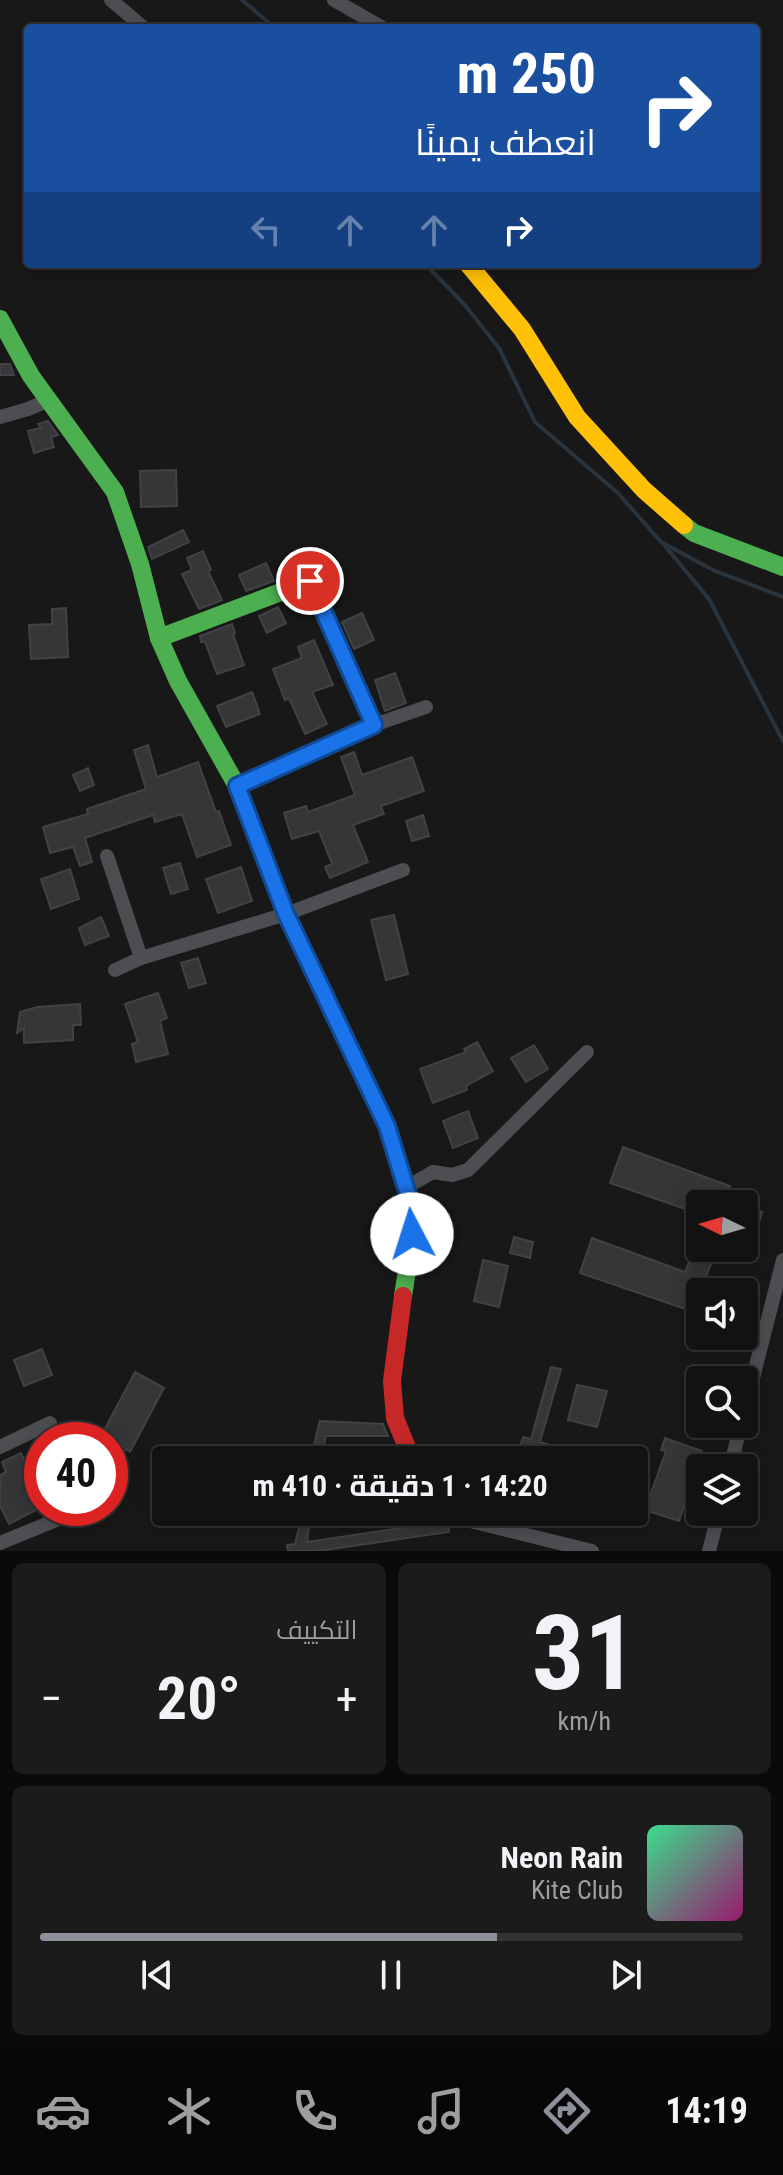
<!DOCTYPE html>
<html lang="ar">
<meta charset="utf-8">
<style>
body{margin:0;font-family:"Roboto Condensed",Cairo,sans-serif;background:#1b1b1c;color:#f1f3f6;direction:rtl;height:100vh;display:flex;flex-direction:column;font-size:30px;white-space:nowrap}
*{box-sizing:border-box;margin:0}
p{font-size:26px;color:#9c9ea0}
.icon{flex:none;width:44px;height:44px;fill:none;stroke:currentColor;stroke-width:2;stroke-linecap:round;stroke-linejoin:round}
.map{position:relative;height:1551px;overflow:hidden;direction:ltr}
.sheet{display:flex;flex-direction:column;gap:12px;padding:12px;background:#0a0a0a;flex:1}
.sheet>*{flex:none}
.banner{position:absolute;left:24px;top:24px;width:736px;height:244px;border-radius:8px;box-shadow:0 4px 20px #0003,0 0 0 2px #313233;direction:rtl;background:#1a4fa0;color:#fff;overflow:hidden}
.needle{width:52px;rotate:275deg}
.controls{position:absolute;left:686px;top:1190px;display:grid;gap:16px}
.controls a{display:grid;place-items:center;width:72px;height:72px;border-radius:8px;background:#121213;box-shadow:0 4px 20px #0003,0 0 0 2px #313233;font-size:40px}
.speed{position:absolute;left:24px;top:1422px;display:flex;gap:16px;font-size:40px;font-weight:700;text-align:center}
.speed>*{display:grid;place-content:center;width:104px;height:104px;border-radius:50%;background:#121213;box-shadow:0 4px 20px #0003,0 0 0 2px #313233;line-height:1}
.speed .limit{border:12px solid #d22;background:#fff;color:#111}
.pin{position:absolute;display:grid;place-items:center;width:68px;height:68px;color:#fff;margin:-34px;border:4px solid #fff;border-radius:50%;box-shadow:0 2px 8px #0007}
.me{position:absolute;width:88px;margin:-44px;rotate:355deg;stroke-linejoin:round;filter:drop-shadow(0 0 6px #0008)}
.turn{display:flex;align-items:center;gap:28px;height:168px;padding:0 32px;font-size:36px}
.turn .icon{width:104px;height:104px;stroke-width:2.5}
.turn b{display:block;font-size:56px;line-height:68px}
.lanes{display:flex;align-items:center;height:76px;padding:0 32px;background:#0003;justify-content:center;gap:40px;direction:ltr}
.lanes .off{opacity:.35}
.big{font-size:60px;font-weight:700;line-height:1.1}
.sheet .card{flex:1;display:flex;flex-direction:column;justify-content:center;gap:12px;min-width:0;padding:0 28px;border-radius:12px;background:#1b1b1c}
.sheet .dial{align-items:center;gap:0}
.dial b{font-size:104px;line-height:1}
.song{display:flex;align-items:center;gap:24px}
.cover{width:96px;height:96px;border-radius:12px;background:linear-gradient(135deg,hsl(150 70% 55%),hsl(320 70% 35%))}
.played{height:8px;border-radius:4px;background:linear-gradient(90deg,#8c9099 65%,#313233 65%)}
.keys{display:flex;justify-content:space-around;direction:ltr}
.heat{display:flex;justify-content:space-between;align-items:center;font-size:44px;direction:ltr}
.sheet .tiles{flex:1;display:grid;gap:12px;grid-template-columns:1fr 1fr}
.card:last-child{grid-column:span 2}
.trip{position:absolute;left:152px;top:1446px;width:496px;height:80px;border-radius:8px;background:#121213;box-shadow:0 4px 20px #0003,0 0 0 2px #313233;font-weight:700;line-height:80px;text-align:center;direction:rtl}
.tab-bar{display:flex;height:128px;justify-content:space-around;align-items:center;background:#070708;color:#9c9ea0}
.tab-bar .icon{width:56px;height:56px}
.tab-bar .current{color:#8c9099}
.tab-bar b{font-size:36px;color:#f1f3f6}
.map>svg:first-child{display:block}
</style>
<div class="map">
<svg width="783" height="1551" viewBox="0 0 783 1551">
<rect width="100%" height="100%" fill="#181819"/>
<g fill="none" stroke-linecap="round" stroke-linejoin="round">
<g stroke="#2a343c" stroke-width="4">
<polyline points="242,0 275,28"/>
<polyline points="425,264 464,304 499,348 535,422 618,493 661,542 713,570 783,597"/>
<polyline points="665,546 709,599 783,741"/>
</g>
</g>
<g fill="#363638" stroke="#414245" stroke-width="2">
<polygon points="0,364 10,364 14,375 0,375"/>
<polygon points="48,421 58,435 51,437 54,447 34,453 28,431 41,428 38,424"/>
<polygon points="176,470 177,506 141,507 140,471"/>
<polygon points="183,530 189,542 152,559 148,547"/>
<polygon points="203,551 211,570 208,571 222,600 199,609 182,574 192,570 187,558"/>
<polygon points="266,563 274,581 246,591 239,575"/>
<polygon points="278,607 286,623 267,633 259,616"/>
<polygon points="66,608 68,657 31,659 29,625 52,624 52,609"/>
<polygon points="362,613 374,640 354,649 342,622"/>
<polygon points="232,624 235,633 233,634 244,665 217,674 205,642 201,642 200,636"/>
<polygon points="314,640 333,685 312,692 327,724 305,734 289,698 285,700 273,669 302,658 298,647"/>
<polygon points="395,673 406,703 385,711 375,680"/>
<polygon points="252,692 260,714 226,727 217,706"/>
<polygon points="148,745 157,777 198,762 216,812 219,811 231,845 197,857 182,814 155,822 153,815 85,838 92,862 80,866 73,847 50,853 43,827 88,814 87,809 146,789 134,750"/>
<polygon points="354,752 362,775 412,757 424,791 381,806 384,814 353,825 368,862 330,878 325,867 332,864 319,831 292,839 284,813 306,806 308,812 355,795 341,757"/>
<polygon points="88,768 94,785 80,791 73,775"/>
<polygon points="423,815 429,836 412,841 406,821"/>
<polygon points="180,863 188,889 171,894 163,868"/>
<polygon points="241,867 252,901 218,913 206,879"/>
<polygon points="70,869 79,899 51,909 41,879"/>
<polygon points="394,915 408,974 386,980 371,920"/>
<polygon points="101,917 109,936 85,945 79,928"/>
<polygon points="198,958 206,983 189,988 181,963"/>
<polygon points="158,993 167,1018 160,1021 168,1054 136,1062 132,1044 138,1042 125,1004"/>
<polygon points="80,1004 81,1025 73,1025 73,1040 24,1043 24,1028 17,1033 20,1012 37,1007"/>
<polygon points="477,1042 493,1071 466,1086 467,1090 433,1103 420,1069 466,1052 464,1049"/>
<polygon points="534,1045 548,1069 526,1082 511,1058"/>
<polygon points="468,1111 478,1138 453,1148 443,1121"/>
<polygon points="623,1147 730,1186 718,1204 700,1204 700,1214 610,1183"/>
<polygon points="744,1206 762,1212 752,1246 744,1243"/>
<polygon points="514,1237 533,1242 530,1258 510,1253"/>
<polygon points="592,1238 685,1272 695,1248 717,1248 705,1280 699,1277 690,1291 688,1310 580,1273"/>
<polygon points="483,1260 508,1266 499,1307 474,1301"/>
<polygon points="42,1349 52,1375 24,1386 14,1360"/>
<polygon points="551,1367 561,1369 540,1442 591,1457 591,1460 516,1460 523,1437 531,1439"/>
<polygon points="135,1372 164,1388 130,1452 126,1449 120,1460 110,1455 110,1440 101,1436"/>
<polygon points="577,1385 607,1391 597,1427 568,1420"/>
<polygon points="320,1421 383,1424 388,1436 326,1436 320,1460 310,1460"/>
<polygon points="665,1438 702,1451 679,1521 645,1510 666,1451 661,1450"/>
<polygon points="21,1453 37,1487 42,1485 42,1507 9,1524 0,1506 0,1475 6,1472 2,1462"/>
<polygon points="303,1512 311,1512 307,1542 448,1521 449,1532 318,1551 288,1551 287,1545 295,1544"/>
</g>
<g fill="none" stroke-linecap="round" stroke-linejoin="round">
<g stroke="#4c4e52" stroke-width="14">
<polyline points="111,0 144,28"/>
<polyline points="334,0 383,28"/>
<polyline points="0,417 28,409 49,400"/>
<polyline points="237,786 374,725 426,707"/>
<polyline points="107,856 141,958"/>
<polyline points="115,970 141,958 286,914 403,870"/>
<polyline points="407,1187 433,1172 452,1175 468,1170 587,1052"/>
<polyline points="744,1413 783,1260"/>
<polyline points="0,1447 50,1423"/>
<polyline points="730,1468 741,1424"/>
<polyline points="458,1512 474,1522 592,1551"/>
<polyline points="0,1543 71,1514"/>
<polyline points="709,1551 719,1512"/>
</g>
<g stroke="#4caf50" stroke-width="18">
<polyline points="0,319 31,376 115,492 140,564 159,638 178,681 237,786 286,914 387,1126 404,1179 412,1215 410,1252 403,1296"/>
<polyline points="684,525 694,533 783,567"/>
<polyline points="159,638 310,581 374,725"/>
</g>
<polyline stroke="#ffc107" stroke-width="18" points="468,264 522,329 577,417 644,490 684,525"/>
<polyline stroke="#c62828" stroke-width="18" points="403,1296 392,1381 395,1418 412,1460"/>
</g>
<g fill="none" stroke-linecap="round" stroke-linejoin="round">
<defs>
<polyline id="route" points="310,581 374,725 237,786 286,914 387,1126 410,1201 412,1234"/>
</defs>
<use href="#route" stroke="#114b97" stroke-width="20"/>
<use href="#route" stroke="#1a73e8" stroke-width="14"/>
</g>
</svg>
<div class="controls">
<a><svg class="needle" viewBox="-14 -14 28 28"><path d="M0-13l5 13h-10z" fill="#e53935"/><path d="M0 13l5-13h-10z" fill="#9c9ea0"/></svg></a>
<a><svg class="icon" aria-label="sound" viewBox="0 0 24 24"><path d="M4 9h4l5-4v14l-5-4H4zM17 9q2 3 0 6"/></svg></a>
<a><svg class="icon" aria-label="search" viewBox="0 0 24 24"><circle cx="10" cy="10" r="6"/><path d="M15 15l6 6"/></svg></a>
<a><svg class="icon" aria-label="layers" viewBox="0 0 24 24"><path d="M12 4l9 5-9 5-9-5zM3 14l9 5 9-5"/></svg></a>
</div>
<div class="speed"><div class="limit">40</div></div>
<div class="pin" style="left:310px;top:581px;background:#d93025"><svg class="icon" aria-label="arrive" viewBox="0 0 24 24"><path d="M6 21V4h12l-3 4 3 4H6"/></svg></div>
<svg class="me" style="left:412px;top:1234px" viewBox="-20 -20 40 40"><circle r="19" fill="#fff"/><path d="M0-13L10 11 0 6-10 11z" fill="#1a73e8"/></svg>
<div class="trip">14:20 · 1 دقيقة · 410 m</div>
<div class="banner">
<div class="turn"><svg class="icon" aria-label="right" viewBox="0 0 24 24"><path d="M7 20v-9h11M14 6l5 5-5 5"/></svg><div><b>250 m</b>انعطف يمينًا</div></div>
<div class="lanes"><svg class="icon off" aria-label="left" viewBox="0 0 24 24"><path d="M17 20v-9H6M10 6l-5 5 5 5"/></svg><svg class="icon off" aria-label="ahead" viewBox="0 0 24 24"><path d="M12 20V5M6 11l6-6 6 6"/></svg><svg class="icon off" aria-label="ahead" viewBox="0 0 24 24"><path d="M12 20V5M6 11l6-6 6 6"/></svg><svg class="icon" aria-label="right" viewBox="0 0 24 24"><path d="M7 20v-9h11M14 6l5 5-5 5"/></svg></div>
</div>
</div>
<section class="sheet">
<div class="tiles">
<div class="card dial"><b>31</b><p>km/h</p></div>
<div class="card"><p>التكييف</p>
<div class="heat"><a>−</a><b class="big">20°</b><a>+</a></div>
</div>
<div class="card">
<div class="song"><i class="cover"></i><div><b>Neon Rain</b><p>Kite Club</p></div></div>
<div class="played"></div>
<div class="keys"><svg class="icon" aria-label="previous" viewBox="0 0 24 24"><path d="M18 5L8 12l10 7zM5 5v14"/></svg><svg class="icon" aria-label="pause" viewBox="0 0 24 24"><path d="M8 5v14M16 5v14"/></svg><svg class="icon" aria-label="next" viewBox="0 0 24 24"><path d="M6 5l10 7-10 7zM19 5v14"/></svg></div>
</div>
</div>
</section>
<nav class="tab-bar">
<b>14:19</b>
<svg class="icon current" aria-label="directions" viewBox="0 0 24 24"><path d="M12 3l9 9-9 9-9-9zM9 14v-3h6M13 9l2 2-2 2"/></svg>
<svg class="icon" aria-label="music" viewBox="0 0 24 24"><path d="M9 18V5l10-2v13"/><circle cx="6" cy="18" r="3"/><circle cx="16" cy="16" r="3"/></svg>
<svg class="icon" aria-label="phone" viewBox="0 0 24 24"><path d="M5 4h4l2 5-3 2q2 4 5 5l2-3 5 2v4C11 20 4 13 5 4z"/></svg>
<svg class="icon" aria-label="climate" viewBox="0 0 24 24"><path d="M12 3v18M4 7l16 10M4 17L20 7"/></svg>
<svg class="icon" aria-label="car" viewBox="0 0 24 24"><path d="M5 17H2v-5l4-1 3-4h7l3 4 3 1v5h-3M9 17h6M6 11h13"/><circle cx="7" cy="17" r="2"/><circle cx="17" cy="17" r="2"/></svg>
</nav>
